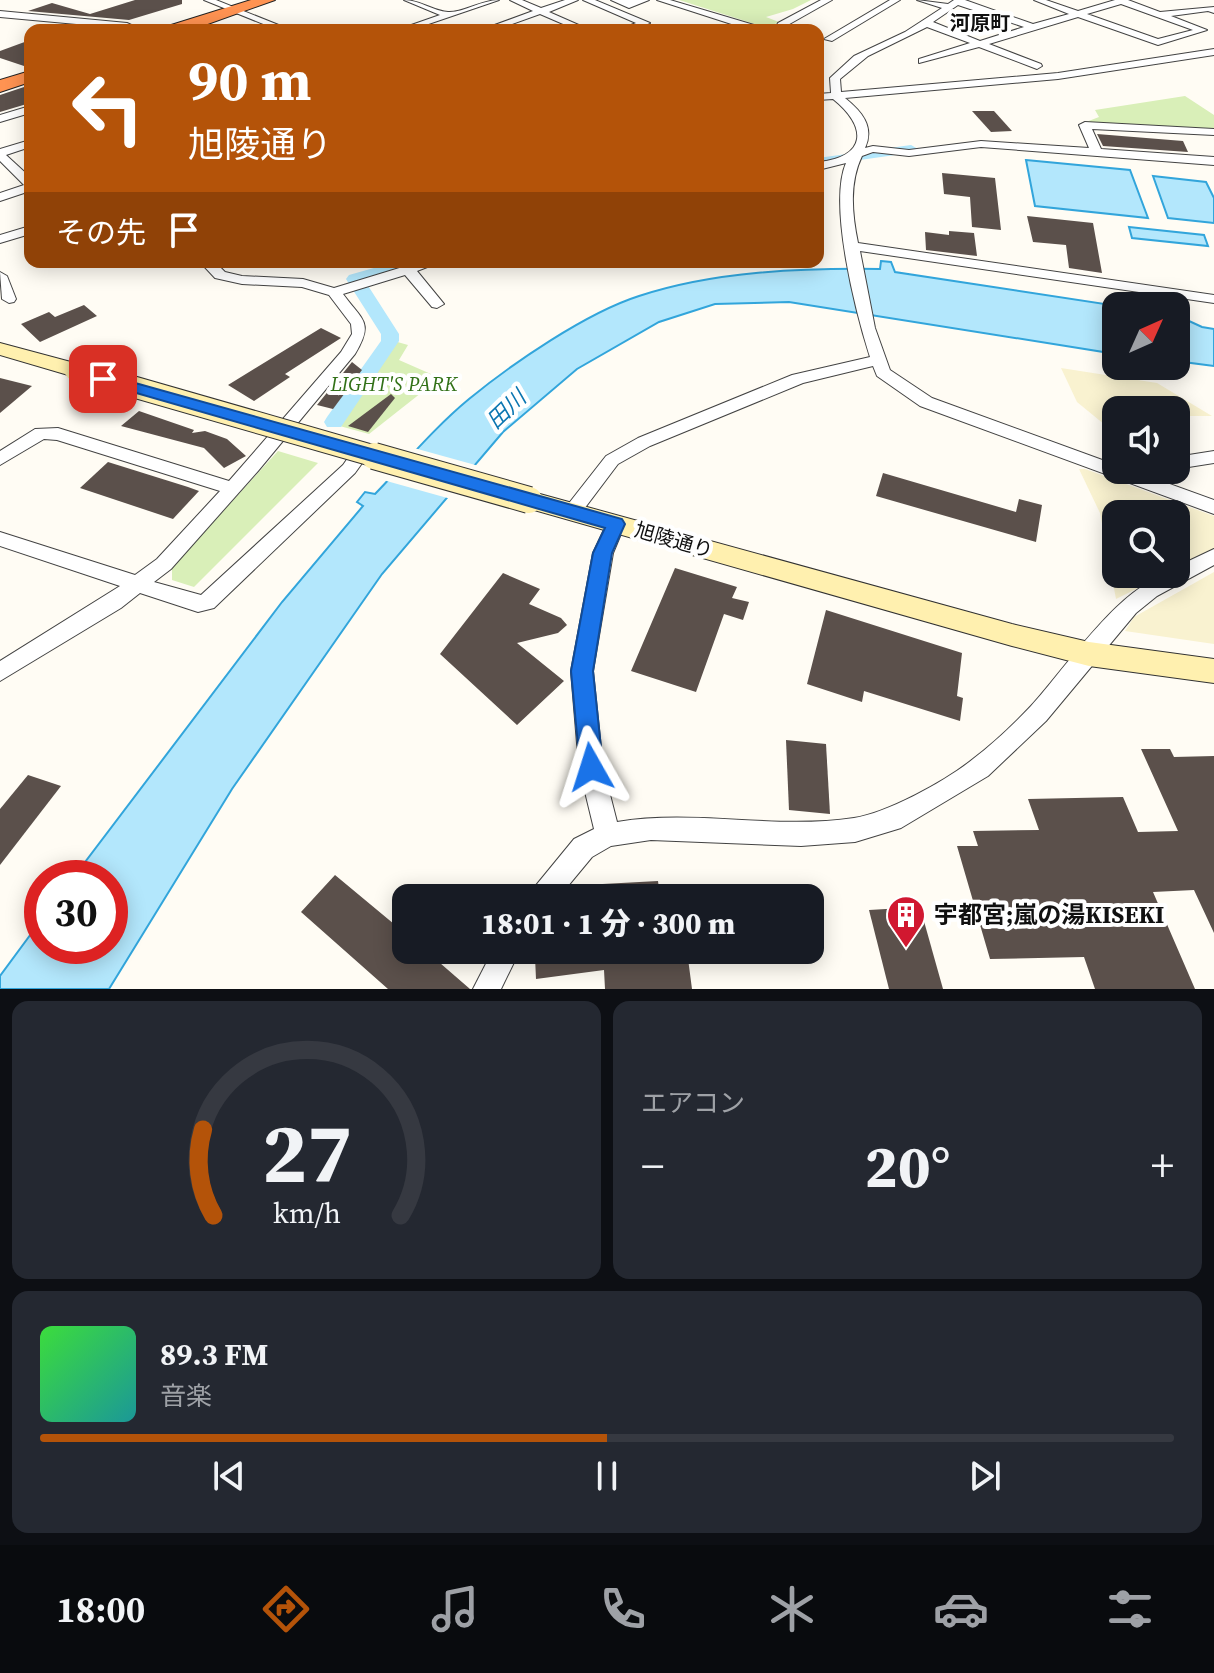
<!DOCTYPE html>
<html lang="ja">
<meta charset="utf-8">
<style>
body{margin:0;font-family:"Source Serif 4","Noto Sans JP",serif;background:#242831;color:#f1f3f6;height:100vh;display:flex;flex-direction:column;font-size:30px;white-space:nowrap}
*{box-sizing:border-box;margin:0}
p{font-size:26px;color:#9ea1a6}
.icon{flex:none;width:44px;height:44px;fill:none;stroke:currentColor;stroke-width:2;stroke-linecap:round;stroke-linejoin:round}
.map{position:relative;height:989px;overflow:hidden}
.drawer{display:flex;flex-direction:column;gap:12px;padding:12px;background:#0d0f14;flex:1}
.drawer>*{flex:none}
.guide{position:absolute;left:24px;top:24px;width:800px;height:244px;border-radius:16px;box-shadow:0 4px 20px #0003;background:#b45309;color:#fff;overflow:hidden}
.needle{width:52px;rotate:45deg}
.buttons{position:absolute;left:1102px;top:292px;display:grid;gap:16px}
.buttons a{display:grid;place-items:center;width:88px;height:88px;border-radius:16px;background:#171b24;box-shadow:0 4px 20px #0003;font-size:40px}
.speed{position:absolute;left:24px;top:860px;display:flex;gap:16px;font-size:40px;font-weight:700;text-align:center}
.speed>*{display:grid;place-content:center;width:104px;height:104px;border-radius:50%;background:#171b24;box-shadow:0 4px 20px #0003;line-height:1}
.speed .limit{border:12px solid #d22;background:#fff;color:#111}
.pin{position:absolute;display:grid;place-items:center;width:68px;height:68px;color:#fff;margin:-34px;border-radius:16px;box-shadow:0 4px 12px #0006}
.me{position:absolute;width:88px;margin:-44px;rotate:354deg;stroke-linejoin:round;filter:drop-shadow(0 0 6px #0008)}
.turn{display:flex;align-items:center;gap:28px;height:168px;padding:0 32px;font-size:36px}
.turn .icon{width:104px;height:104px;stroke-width:2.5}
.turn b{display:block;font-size:56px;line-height:68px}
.then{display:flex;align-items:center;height:76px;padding:0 32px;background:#0003;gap:16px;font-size:30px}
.big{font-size:60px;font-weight:800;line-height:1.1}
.drawer .widget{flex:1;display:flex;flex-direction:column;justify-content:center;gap:12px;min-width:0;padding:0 28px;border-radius:16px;background:#242831}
.drawer .dial{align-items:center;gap:0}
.dial svg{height:208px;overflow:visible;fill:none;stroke:#363941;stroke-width:7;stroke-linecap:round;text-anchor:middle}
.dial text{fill:#f1f3f6;stroke:none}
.song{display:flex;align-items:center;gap:24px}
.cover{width:96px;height:96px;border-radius:12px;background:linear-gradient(135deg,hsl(120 70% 55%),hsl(180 70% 35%))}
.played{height:8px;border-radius:4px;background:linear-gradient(90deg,#b45309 50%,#363941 50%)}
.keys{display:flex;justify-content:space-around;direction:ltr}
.heat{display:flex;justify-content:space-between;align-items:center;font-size:44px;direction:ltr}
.drawer .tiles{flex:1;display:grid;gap:12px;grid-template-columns:1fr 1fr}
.widget:last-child{grid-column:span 2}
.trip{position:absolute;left:392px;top:884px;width:432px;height:80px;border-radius:16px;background:#171b24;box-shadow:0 4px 20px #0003;font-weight:800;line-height:80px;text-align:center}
.dock{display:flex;height:128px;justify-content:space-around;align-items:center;background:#090b0e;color:#9ea1a6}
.dock .icon{width:56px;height:56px}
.dock .on{color:#b45309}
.dock b{font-size:36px;color:#f1f3f6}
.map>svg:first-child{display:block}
</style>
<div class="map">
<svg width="1214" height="989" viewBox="0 0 1214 989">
<rect width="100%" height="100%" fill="#fffcf4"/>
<g fill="#f9f2d0">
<polygon points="1061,368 1157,383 1212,416 1176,416 1176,410 1116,410 1116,428 1110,429 1077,402"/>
<polygon points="1079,469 1085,469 1214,516 1214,550 1176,569 1176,514 1116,514 1116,574 1166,574 1116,599 1100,513"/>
<polygon points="1214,572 1214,644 1125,631 1134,617"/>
</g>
<g fill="#d9efb8">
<polygon points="679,0 811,0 793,9 766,17 779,22 767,28"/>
<polygon points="1185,96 1214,115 1214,130 1086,122 1099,117 1095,110"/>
<polygon points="394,341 408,345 399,360 440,378 369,434 336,425"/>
<polygon points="278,451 318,463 194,587 172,580 172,567"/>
</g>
<g fill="#b3e7fc" stroke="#32a5db" stroke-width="2">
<polygon points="1026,160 1130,170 1148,218 1035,206"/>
<polygon points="1153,176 1206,182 1214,198 1214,223 1168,218"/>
<polygon points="1129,227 1204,235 1208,246 1132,238"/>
<path d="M881 261 891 262 895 272 1118 306 1116 354 789 302 715 304 659 322 577 369 503 432 382 574 232 789 109 989H0V976L42 919V946H110V878H73L282 602 363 506 357 502 365 492 375 494C405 463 435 427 469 399 513 363 586 313 639 296 715 271 801 268 880 269Z"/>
<polygon points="1176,315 1202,327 1214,329 1214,366 1176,361"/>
</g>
<polygon fill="#fffcf4" points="414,448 479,466 451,499 383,480"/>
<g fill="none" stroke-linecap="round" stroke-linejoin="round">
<g fill="#b3e7fc" fill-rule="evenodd">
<polygon points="911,145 918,149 916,152 818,166 818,158"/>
<polygon points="395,262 421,262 419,266 365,281 399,334 399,341 341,427 327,427 324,422 327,417 381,341 381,334 346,279 349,275"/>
</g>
</g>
<g fill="#5b504b">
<polygon points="135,0 182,0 182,4 129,20 28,11 52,3 90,14"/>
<polygon points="30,40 30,68 0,58 0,51"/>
<polygon points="30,85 30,103 0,112 0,95"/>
<polygon points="972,111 994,111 1012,131 991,132"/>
<polygon points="1097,134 1183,141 1188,152 1103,146"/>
<polygon points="942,173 995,178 1001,230 972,227 970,197 944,194"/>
<polygon points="1027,216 1093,223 1102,273 1069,268 1066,245 1033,242"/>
<polygon points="949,231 974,233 977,256 926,250 925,232 949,235"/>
<polygon points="84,305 97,316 40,342 21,324 49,312 55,317"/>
<polygon points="321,328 341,338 285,374 290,377 254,401 228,385"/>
<polygon points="352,362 362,370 333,409 317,405"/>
<polygon points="0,378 32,386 0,413"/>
<polygon points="391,394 395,398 368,432 348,426"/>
<polygon points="139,411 194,430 192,433 205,431 227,439 246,456 224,468 204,448 121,426"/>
<polygon points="108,462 188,487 199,491 173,519 80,488"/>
<polygon points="883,473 1016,512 1019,499 1042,505 1036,542 876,496"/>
<polygon points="675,568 737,587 732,598 749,602 743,620 724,614 696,692 631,671"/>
<polygon points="503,573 540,589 529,604 561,618 567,625 558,633 517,643 564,681 517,725 440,654"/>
<polygon points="826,610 962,653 957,696 963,698 960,721 864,691 862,702 807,684"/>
<polygon points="786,740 826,744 830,814 789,810"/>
<polygon points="1141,749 1170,749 1174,757 1214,756 1214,933 1194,890 1153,892 1195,989 1095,989 1084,957 990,959 957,846 978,846 973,831 1039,830 1028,799 1123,797 1138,832 1178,831"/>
<polygon points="28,775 61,786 0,865 0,809"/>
<polygon points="335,875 406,934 406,950 425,950 470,989 388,989 301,912"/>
<polygon points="658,881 660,898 584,898 584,885"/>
<polygon points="920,907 943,989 889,989 869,910"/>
<polygon points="558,950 687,951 692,989 605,989 604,970 536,979 535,957 559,954"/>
</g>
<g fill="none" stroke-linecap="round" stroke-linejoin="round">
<defs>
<g id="street">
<polygon points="204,0 216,0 291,30 278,30"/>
<path d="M404 0C420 0 433 11 448 12 463 13 481 0 499 0L411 30H397L440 15Z"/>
<polygon points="510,0 522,0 541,8 565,0 578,0 549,12 590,30 577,30 540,14 495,30 481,30 533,11"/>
<polygon points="583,0 595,0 650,23 633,30 619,30 636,23"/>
<polygon points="611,0 649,0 629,8"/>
<polygon points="657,0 670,0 754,25 776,27 778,23 821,0 832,0 786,26 788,30 750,30"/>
<polygon points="890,0 900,0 832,41 824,39"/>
<path d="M917 0 948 4 954 0H965L1033 24 1069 14 1034 0H1046L1078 11 1115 0H1128L1160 12 1214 7V13L1208 11 1171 16 1207 30 1158 45 1078 17 989 44 1041 64 1042 66 1037 69 979 47 919 63V59L970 43 927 27 868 56 840 79 841 92 1058 73 1214 49V55L1058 79 845 98C861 111 875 126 865 148L873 146 909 150 981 141 1089 148 1079 125 1085 122 1214 129V135L1092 129 1101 149 1214 157V165L981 147 909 156 873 152 862 156C849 183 852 214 858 243L1214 295V303L860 251 875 328 890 370 932 398 1116 465V470H1131L1214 500V514L920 406 877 376 873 366 803 383 650 446 618 464 578 517H566L563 512 566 507 606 456 638 438 792 375 870 357C856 313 828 205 846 163L818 170V162C867 157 868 127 833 99L818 100V94L831 93 830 78 854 56 905 32 942 8ZM1121 4 1193 30 1158 39 1087 14ZM958 5 1024 27 980 41 933 22Z"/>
<polygon points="0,11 127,23 142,30 0,17"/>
<polygon points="30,106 30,113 0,122 0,115"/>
<polygon points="30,140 30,147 6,155 30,177 30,191 0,201 0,193 24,185 0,161 0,149"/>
<polygon points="30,226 30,234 0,243 0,235"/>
<path d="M200 262H215L225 272 242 276 303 279 334 288 419 262H440L417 271 444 304 437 308 432 307 405 275 343 294C363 321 374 322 355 354L258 471 171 569 154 582 201 595 343 465 355 448 361 446 370 452 355 473 214 608 198 612 140 593 121 608 0 681V661L120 586 0 546V532L135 575 157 559 220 491 57 440 44 439 0 465V451L35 429 58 428 229 481 341 352 352 334 351 324 329 295 302 287 242 284 215 278Z"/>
<polygon points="0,272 7,276 16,299 14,302 9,303 2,299"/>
<polygon points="1214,451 1214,463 1176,469 1176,457"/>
<path d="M616 517 623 519 625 524 613 553 593 671 603 767 617 822C695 809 775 830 854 818 887 813 946 781 973 759 993 744 1014 724 1031 706 1064 671 1127 574 1176 574V567L1214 549V565L1157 596 1136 613 1046 721 988 776 901 828 855 842 801 846 651 840 611 846 592 857 558 898H529L533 889 574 839 594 829 579 767 571 671 593 553 609 519Z"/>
<polygon points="493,950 520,950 501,989 473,989"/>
</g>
<g id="secondary">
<polygon points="0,343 82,365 85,370 75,377 0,355"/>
<polygon points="529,491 1012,624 1089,642 1214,659 1214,683 1089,666 1012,646 520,506 517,500 520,494"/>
</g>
<g id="highway">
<polygon points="251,0 275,0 191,30 166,30 168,26"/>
<polygon points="30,71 30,82 0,92 0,80"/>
</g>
</defs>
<use href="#street" stroke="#434343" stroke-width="2"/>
<use href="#secondary" stroke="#323232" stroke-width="2"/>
<use href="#highway" stroke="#212121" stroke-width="2"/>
<use href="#street" fill="#fff" fill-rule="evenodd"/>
<use href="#secondary" fill="#fff0af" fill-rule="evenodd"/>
<use href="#highway" fill="#ff9352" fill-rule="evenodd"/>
<defs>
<polyline id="secondary-bridge-far1" points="75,370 381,458"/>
<polyline id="secondary-bridge" points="374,456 529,500"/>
</defs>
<use href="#secondary-bridge-far1" stroke="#323232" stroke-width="23" stroke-linecap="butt"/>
<use href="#secondary-bridge" stroke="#323232" stroke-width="28" stroke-linecap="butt"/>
<use href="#secondary-bridge-far1" stroke="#fff0af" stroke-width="21"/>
<use href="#secondary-bridge" stroke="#fff0af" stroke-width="26"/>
</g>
<polygon fill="#1a73e8" stroke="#114b97" stroke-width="2" points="103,374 622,519 625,524 612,553 593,671 603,767 600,775 591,778 583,775 580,767 571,671 593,553 605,528 98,382 98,375"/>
<defs>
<symbol id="building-pin" viewBox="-11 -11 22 30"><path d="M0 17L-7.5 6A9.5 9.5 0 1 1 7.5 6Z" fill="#d11830" stroke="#fff"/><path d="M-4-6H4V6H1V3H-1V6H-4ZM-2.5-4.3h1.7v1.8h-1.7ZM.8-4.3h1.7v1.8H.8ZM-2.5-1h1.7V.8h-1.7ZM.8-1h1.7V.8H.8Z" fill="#fff"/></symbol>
</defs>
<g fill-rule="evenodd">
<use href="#building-pin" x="884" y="893" width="44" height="60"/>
</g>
<g text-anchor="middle" stroke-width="8" stroke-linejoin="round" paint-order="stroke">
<g font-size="20" font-weight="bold" fill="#101010" stroke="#fff">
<text x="980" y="30">河原町</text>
</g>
<g font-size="20" font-style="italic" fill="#327118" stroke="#fff">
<text x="394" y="391">LIGHT'S PARK</text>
</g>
<g font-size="20" fill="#101010" stroke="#fff">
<text transform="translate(674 540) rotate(16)" y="7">旭陵通り</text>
</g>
<g font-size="22" font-style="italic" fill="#0b76b1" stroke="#fff">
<text transform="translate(506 409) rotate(-44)" y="8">田川</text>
</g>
<g font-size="24" font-weight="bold" fill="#101010" stroke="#fff" text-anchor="start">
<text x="934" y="923">宇都宮;嵐の湯KISEKI</text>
</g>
</g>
</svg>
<div class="buttons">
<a><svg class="needle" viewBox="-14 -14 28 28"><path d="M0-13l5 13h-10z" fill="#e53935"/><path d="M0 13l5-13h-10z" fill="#9ea1a6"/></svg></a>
<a><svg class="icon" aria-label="sound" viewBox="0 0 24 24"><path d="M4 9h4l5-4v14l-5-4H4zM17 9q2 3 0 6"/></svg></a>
<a><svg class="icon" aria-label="search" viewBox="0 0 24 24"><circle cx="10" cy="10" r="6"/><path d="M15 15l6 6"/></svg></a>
</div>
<div class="speed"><div class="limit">30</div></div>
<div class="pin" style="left:103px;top:379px;background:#d93025"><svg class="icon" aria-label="arrive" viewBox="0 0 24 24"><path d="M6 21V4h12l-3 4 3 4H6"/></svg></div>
<svg class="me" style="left:591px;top:767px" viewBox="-20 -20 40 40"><path d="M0-17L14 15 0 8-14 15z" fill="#1a73e8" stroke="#fff" stroke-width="4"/></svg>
<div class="trip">18:01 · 1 分 · 300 m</div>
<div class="guide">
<div class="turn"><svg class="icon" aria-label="left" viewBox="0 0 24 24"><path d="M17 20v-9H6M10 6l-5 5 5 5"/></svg><div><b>90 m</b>旭陵通り</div></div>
<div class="then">その先<svg class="icon" aria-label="arrive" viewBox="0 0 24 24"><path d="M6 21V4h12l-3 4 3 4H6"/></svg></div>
</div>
</div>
<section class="drawer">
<div class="tiles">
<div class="widget dial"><svg viewBox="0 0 100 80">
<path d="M14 69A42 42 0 1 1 86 69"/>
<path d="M14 69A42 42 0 0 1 10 36" stroke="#b45309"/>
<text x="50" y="56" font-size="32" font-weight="700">27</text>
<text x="50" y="72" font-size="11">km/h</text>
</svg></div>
<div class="widget"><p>エアコン</p>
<div class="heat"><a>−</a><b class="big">20°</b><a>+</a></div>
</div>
<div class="widget">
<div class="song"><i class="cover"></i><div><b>89.3 FM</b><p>音楽</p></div></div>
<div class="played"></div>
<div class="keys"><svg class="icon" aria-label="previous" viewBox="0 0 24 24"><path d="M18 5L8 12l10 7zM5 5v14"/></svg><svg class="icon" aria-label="pause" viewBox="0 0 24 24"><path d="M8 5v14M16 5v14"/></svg><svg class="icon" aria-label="next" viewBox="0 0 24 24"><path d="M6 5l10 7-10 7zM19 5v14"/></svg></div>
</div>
</div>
</section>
<nav class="dock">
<b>18:00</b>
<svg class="icon on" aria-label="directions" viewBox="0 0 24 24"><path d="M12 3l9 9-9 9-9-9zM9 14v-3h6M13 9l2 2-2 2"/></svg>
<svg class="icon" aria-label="music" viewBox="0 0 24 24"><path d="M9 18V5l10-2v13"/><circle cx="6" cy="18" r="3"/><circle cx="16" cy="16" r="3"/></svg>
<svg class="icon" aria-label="phone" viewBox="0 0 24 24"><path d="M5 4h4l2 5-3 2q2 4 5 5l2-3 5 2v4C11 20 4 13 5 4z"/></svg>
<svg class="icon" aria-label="climate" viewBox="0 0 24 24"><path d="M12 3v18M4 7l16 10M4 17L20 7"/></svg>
<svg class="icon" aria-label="car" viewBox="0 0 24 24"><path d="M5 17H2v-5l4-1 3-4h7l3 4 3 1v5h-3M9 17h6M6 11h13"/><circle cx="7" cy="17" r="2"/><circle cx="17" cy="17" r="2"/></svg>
<svg class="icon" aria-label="filters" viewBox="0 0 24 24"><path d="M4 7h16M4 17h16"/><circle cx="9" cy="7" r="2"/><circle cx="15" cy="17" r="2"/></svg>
</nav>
